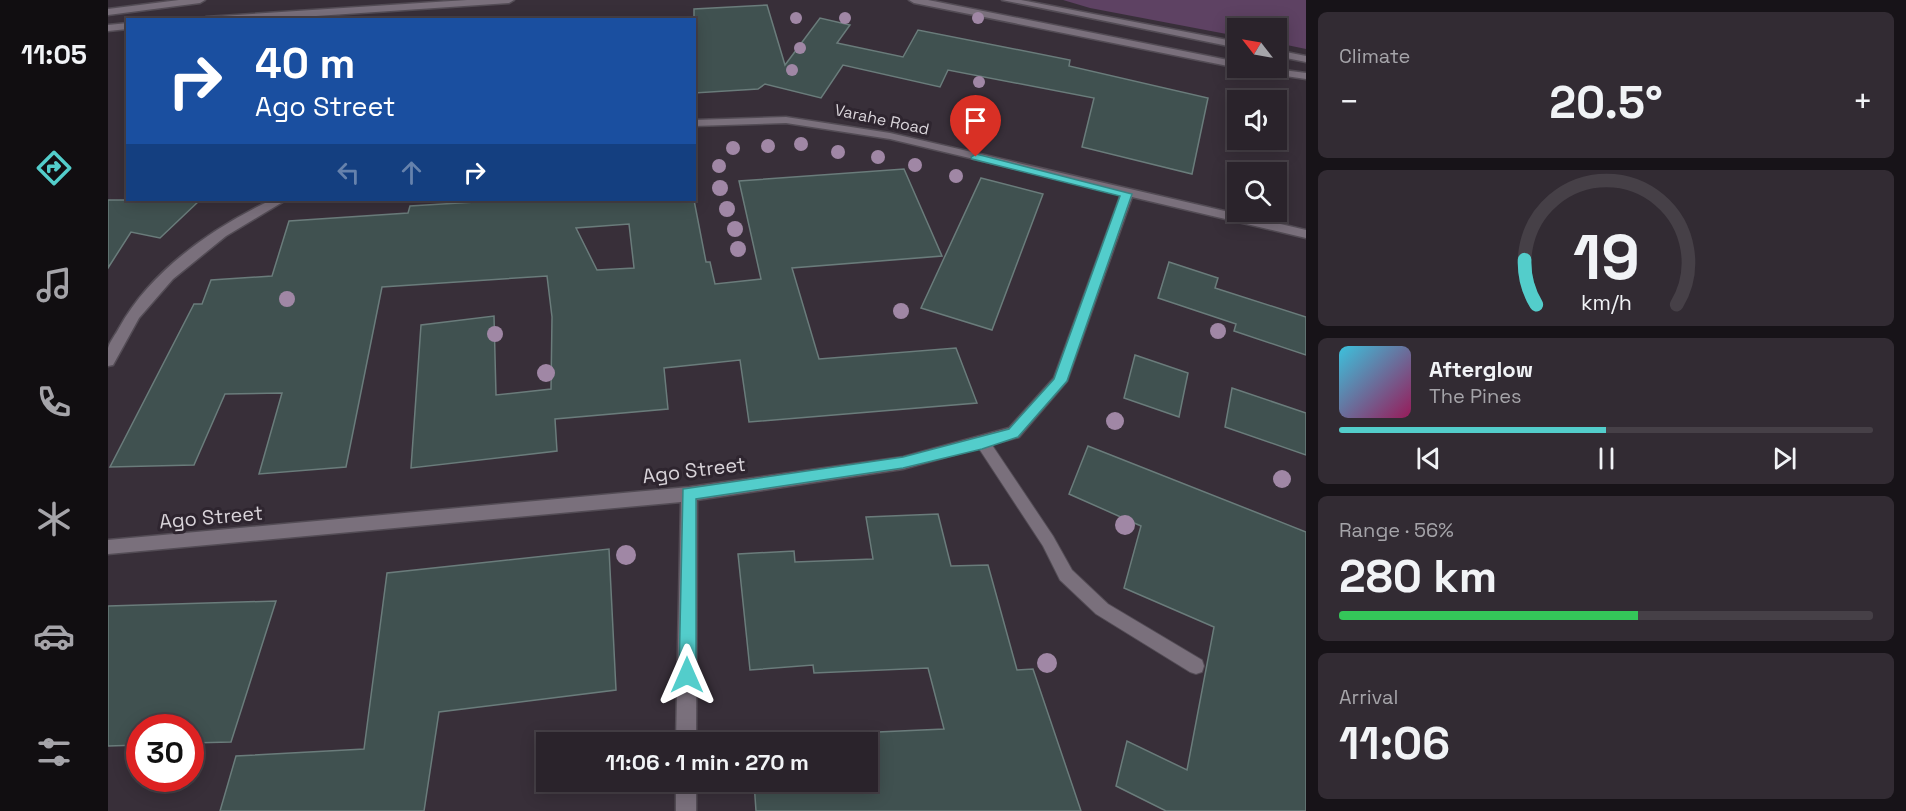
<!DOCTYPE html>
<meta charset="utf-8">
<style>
body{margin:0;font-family:"Space Grotesk",sans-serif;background:#322b33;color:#f1f3f6;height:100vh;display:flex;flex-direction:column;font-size:22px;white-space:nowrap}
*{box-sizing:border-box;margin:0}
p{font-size:20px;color:#a5a4a9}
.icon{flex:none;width:33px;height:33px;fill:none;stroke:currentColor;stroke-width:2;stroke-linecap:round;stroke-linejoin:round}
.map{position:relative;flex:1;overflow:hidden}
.drawer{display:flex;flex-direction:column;gap:12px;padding:12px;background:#171318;width:600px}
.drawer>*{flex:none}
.banner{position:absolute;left:18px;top:18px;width:570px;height:183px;border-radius:0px;box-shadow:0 3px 15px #0003,0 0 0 2px #464047;background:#1a4fa0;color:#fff;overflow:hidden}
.needle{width:39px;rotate:301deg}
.tools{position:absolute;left:1119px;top:18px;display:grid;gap:12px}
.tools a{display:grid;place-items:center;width:60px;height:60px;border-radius:0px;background:#2a232b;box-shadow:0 3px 15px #0003,0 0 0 2px #464047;font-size:30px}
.speed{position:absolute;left:18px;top:714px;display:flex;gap:12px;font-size:30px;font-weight:700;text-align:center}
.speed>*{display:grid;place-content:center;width:78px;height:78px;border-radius:50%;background:#2a232b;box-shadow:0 3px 15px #0003,0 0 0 2px #464047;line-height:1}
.speed .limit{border:9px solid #d22;background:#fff;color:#111}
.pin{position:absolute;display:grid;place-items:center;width:51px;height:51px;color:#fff;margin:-62px -26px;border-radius:50% 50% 50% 0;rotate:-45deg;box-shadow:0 0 6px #0007}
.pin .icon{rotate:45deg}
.me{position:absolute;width:66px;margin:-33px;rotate:0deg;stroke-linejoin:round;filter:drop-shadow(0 0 4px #0008)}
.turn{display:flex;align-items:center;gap:21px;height:126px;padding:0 30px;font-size:27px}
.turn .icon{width:78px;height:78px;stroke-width:2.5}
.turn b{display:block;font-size:42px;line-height:51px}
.lanes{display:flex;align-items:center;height:57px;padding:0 30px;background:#0003;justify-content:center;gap:30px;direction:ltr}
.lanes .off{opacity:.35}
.big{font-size:45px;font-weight:600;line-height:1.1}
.drawer .widget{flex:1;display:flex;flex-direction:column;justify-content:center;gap:9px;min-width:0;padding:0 21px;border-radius:9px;background:#322b33}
.drawer .dial{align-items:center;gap:0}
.dial svg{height:156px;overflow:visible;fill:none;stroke:#464047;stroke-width:7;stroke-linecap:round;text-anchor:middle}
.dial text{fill:#f1f3f6;stroke:none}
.song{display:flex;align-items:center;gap:18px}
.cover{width:72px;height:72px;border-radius:9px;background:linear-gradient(135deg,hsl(190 70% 55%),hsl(330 70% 35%))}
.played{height:6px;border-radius:3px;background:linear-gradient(90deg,#53cdcb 50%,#464047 50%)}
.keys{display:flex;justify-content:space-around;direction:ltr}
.heat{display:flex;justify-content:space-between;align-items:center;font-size:33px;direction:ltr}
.charge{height:9px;border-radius:4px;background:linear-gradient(90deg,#34c759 56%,#464047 0)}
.trip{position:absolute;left:428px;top:732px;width:342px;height:60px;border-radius:0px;background:#2a232b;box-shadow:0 3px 15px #0003,0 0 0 2px #464047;font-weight:600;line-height:60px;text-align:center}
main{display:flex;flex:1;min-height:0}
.tab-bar{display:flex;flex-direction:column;width:108px;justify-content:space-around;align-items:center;background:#110e11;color:#a5a4a9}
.tab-bar .icon{width:42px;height:42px}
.tab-bar .on{color:#53cdcb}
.tab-bar b{font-size:27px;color:#f1f3f6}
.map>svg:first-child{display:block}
</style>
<main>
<nav class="tab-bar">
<b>11:05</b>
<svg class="icon on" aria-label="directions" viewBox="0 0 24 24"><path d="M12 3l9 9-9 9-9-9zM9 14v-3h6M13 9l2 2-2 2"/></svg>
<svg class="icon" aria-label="music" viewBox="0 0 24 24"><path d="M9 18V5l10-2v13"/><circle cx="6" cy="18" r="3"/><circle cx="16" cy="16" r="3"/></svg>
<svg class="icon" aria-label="phone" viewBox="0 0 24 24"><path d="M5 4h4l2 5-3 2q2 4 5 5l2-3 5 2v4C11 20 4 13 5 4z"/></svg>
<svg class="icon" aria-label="climate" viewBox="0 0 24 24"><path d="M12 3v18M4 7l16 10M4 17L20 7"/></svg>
<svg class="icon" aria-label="car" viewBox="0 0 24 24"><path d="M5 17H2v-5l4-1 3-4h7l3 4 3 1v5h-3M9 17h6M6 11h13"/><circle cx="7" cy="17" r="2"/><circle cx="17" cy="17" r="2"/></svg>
<svg class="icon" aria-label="filters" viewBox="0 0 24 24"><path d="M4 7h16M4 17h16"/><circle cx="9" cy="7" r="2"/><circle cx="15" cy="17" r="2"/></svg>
</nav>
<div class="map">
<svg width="1198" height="811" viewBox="0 0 1198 811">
<rect width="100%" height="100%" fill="#382f39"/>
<polygon fill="#5e4263" points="955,0 1198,0 1198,49 1169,43 1168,28 1130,28 1129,36 982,8"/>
<g fill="#405150" stroke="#6a7c7b" stroke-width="1.5" fill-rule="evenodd">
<polygon points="659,5 677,65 712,18 742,25 729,43 795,57 810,30 962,60 961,66 1100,98 1084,174 974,147 986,98 840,70 832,87 735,65 713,98 657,84 650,89 586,93 586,9"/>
<path d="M796 169 834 256 684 268 711 359 848 348 869 403 641 422 632 360 556 368 560 409 447 419 449 451 303 468 313 325 386 316 388 395 443 389 444 317 439 276 274 287 238 467 151 474 174 393 117 394 86 465 2 467 86 304H94L103 280 164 276 181 221 300 213 302 206 367 202V200H586L598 262H602L607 284 653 279 631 181ZM521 224 526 268 489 270 468 228Z"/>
<polygon points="873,178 935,194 884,330 813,308"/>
<polygon points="0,200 92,200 52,238 23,232 0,268"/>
<polygon points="1061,262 1110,278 1107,288 1198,317 1198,355 1126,331 1128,324 1050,298"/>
<polygon points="1027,355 1080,373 1071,417 1016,398"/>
<polygon points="1124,388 1198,413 1198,455 1117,427"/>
<polygon points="980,446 1198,532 1198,811 1058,811 1008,786 1019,741 1079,770 1106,627 1016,588 1033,526 961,494"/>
<polygon points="830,514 843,566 880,565 909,670 925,669 973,811 648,811 646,782 759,782 759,742 704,742 703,735 836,729 820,668 706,673 705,665 642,670 630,554 686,551 687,562 765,559 758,517"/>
<polygon points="501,549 508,690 331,712 316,811 112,811 128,756 256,749 279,573"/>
<polygon points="168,601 123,742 82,743 82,728 32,728 32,745 0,746 0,606"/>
</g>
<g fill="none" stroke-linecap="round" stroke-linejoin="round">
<defs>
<polygon id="lane" points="875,437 880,439 945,536 964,570 1000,604 1094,660 1096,666 1094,672 1088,674 1082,672 988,614 952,580 935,546 870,447 868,443 870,439"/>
<g id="street">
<polygon points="801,0 820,0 1130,62 1130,68 1132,68 1130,68 806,3"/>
<polygon points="894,0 913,0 1130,42 1130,48"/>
<polygon points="1168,50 1198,56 1198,62 1168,56"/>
<polygon points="1139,68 1161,68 1198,73 1198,79 1144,71"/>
<polygon points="678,117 782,133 1198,230 1198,238 1024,197 959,381 911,437 795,469 589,500 588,742 568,742 573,502 0,554 0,540 581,487 795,457 901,428 946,378 1013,194 782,139 678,123 586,126 586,120"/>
<path d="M163 200H178L118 236 65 279 31 318 5 365 0 366C0 361 0 353 0 348 2 341 8 334 11 328 43 270 105 228 163 200Z"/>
<rect x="568" y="782" width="20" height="29"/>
</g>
<g id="secondary">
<polygon points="71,0 97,0 92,3 0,15 0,9"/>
<polygon points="359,0 406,0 401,3 149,20 94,20 98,17"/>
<polygon points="20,23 20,29 0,31 0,25"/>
</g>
</defs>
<use href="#lane" stroke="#534c55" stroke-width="2"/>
<use href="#street" stroke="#534c55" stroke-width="3"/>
<use href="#secondary" stroke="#534c55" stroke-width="3"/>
<use href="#lane" fill="#7a707c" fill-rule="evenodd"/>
<use href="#street" fill="#7a707c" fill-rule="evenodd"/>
<use href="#secondary" fill="#7a707c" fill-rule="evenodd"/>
</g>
<g fill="#a087a5">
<circle cx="688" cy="18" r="6"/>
<circle cx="737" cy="18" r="6"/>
<circle cx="870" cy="18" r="6"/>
<circle cx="692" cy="48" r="6"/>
<circle cx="684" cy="70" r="6"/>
<circle cx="871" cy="82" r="6"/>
<circle cx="865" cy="109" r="7"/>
<circle cx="859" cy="126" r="7"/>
<circle cx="693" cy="144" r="7"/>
<circle cx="660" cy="146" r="7"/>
<circle cx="625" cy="148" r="7"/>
<circle cx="730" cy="152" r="7"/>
<circle cx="770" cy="157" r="7"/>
<circle cx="807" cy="165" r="7"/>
<circle cx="611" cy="166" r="7"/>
<circle cx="848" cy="176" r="7"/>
<circle cx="612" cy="188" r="8"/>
<circle cx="619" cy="209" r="8"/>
<circle cx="627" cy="229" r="8"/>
<circle cx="630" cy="249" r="8"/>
<circle cx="179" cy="299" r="8"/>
<circle cx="793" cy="311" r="8"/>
<circle cx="1110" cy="331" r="8"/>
<circle cx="387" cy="334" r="8"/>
<circle cx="438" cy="373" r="9"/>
<circle cx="1007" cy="421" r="9"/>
<circle cx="1174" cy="479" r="9"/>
<circle cx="1017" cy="525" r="10"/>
<circle cx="518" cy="555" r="10"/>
<circle cx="939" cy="663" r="10"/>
</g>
<polygon fill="#53cdcb" stroke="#368584" stroke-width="1.5" points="868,154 1024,194 959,381 910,437 874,449 795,468 588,499 588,675 585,681 579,683 573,681 571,675 575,489 795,457 901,429 946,379 1012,196 864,159 863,157"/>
<g text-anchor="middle" stroke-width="6" stroke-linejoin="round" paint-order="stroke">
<g font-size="16" fill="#d9d4da" stroke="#2e252f">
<text transform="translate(774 119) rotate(12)" y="6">Varahe Road</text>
</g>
<g font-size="20" fill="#d9d4da" stroke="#2e252f">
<text transform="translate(586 470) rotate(-7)" y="7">Ago Street</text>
<text transform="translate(103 517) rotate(-5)" y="7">Ago Street</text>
</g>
</g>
</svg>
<div class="tools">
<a><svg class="needle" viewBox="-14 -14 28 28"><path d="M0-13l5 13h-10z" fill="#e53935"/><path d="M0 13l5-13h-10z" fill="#a5a4a9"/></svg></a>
<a><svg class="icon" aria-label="sound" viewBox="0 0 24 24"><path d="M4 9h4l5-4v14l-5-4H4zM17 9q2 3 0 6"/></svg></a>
<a><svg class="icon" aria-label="search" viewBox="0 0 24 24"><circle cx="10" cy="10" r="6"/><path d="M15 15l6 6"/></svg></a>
</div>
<div class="speed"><div class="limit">30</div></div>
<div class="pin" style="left:868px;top:157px;background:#d93025"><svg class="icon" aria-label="arrive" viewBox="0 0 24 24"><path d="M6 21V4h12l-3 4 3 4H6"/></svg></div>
<svg class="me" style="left:579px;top:675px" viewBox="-20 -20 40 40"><path d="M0-17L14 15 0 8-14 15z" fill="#53cdcb" stroke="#fff" stroke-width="4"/></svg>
<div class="trip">11:06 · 1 min · 270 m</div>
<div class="banner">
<div class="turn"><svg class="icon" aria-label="right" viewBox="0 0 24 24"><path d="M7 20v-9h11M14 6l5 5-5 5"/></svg><div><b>40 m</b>Ago Street</div></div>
<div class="lanes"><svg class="icon off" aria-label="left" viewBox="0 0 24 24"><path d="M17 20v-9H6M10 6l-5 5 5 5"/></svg><svg class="icon off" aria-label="ahead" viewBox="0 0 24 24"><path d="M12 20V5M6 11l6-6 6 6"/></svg><svg class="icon" aria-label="right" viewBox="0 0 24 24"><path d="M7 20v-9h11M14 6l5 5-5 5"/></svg></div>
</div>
</div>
<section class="drawer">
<div class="widget"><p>Climate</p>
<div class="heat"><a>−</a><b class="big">20.5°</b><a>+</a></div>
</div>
<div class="widget dial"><svg viewBox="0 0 100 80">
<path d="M14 69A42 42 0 1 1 86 69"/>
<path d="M14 69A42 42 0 0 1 8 46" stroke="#53cdcb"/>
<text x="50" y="56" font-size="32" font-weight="700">19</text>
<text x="50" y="72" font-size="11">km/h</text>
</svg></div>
<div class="widget">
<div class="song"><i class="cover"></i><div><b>Afterglow</b><p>The Pines</p></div></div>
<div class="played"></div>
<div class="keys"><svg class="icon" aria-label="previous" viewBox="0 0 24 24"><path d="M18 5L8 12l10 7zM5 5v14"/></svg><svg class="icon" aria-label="pause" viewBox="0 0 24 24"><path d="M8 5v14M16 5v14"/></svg><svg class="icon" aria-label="next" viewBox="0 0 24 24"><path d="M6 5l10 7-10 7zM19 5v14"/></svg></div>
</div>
<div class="widget"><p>Range · 56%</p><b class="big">280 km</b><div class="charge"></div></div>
<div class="widget"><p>Arrival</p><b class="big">11:06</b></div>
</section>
</main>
